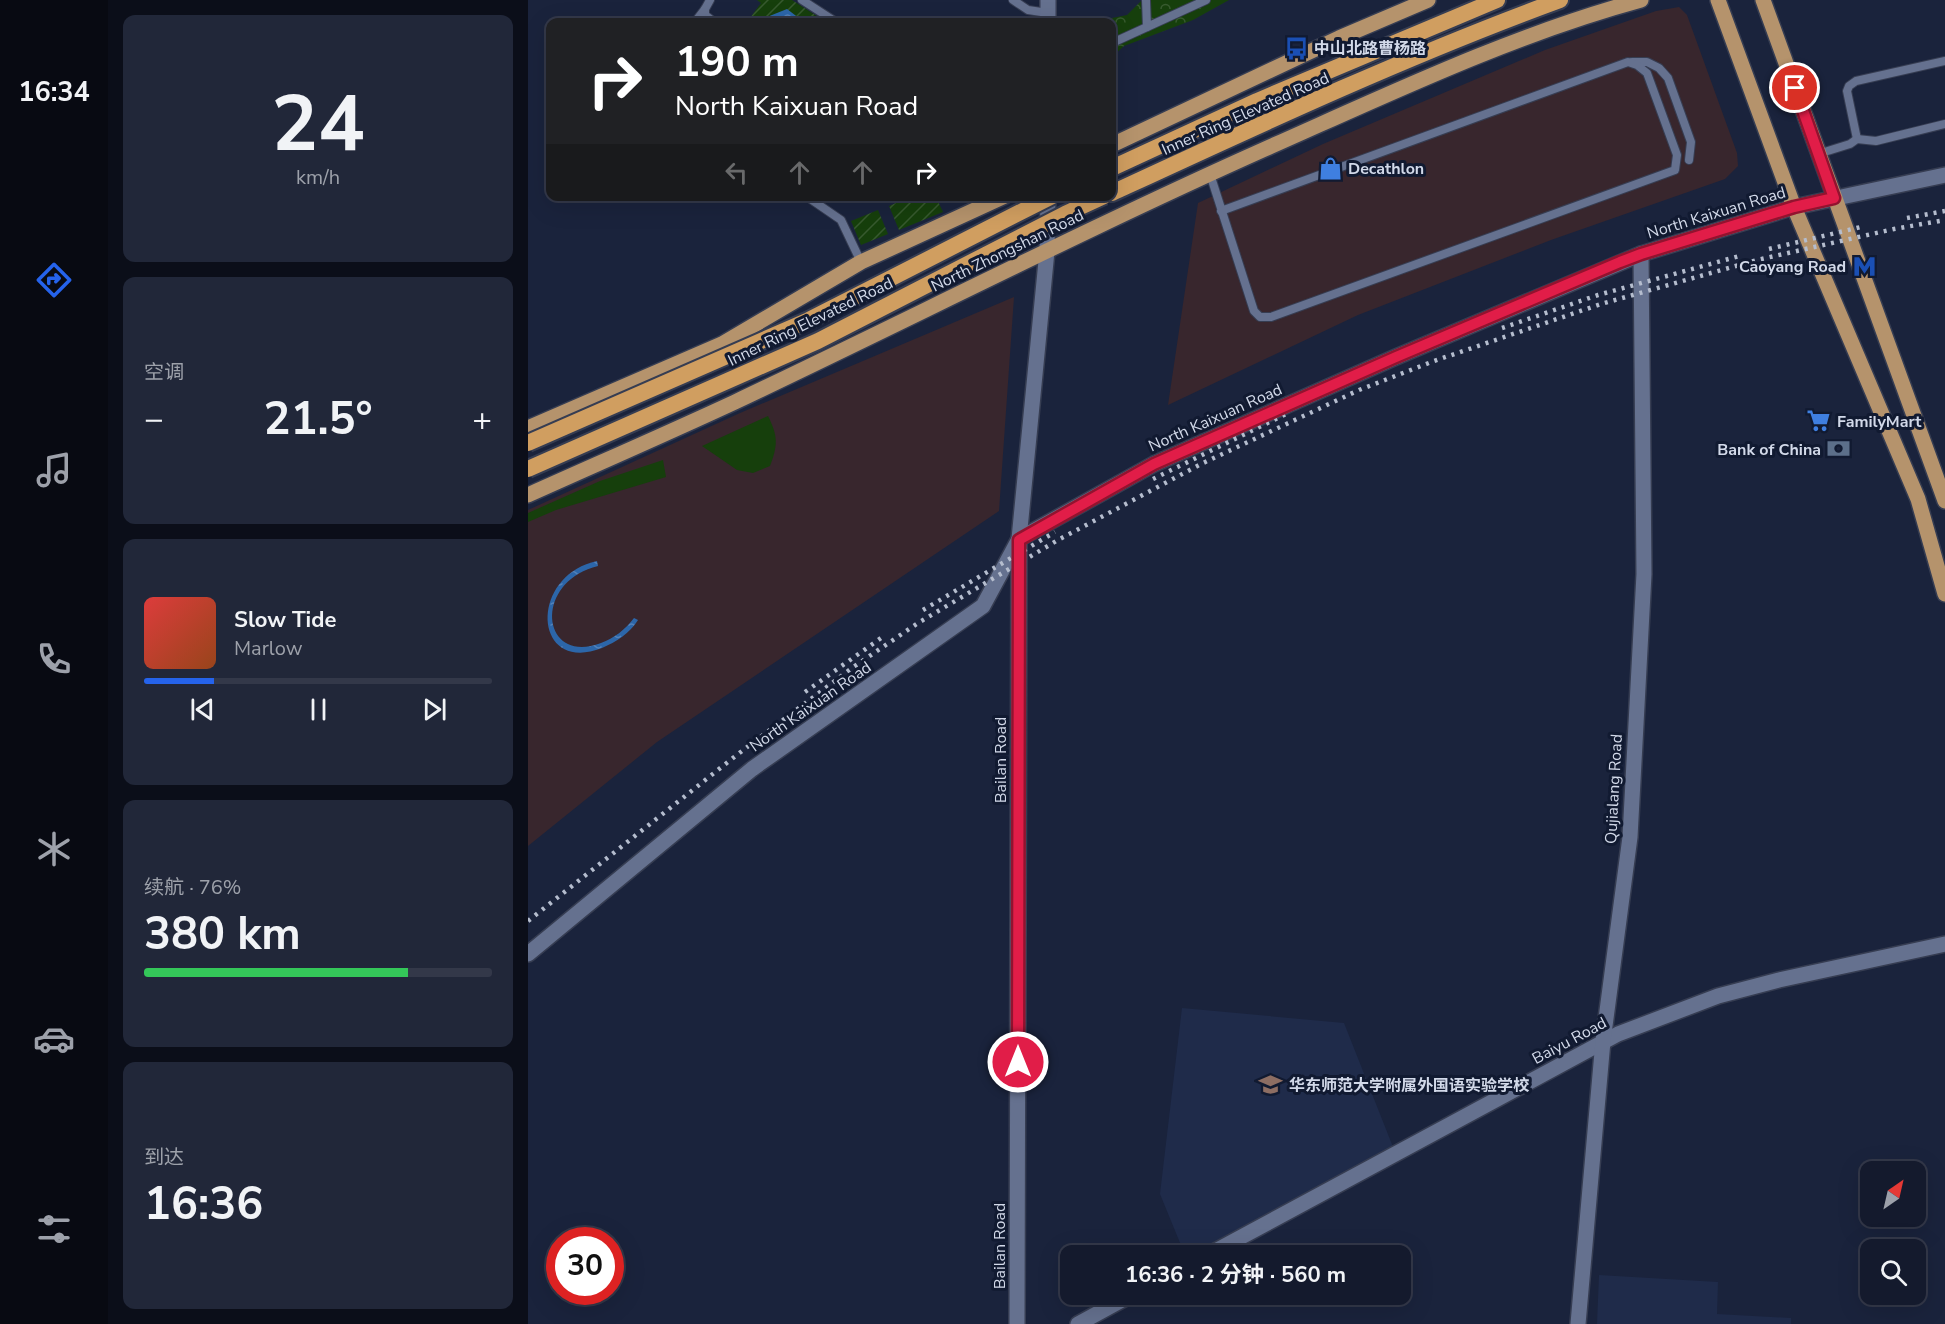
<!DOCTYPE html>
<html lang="zh">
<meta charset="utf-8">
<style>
body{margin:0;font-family:"Nunito Sans","Noto Sans SC",sans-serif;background:#212739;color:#f1f3f6;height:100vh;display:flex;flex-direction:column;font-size:22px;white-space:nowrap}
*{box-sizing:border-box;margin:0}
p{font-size:20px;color:#9da1aa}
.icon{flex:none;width:33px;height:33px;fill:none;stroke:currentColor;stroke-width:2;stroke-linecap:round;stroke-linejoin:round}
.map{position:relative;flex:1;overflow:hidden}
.drawer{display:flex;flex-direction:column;gap:15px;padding:15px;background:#0b0e19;width:420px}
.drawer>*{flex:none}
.top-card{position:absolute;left:18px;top:18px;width:570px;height:183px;border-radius:12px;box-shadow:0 6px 24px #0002,0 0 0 2px #333849;background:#202124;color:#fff;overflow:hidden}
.needle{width:39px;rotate:34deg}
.fabs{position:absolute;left:1332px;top:1161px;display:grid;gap:12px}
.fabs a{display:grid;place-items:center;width:66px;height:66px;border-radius:12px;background:#141a2d;box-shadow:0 6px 24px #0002,0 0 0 2px #333849;font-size:30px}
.speed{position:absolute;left:18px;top:1227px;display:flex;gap:12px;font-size:30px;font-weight:700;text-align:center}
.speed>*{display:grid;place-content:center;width:78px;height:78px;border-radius:50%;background:#141a2d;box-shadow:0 6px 24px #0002,0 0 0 2px #333849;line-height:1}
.speed .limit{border:9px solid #d22;background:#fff;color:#111}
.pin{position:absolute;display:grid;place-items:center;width:51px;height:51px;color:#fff;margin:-26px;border:3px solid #fff;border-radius:50%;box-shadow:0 2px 6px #0007}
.me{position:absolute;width:66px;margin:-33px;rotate:0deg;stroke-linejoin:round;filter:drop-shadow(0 0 4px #0008)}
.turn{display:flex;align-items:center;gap:21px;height:126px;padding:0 30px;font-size:27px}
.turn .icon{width:78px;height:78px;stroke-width:2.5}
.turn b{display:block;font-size:42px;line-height:51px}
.lanes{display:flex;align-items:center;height:57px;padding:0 30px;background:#0003;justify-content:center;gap:30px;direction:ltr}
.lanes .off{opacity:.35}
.big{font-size:45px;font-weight:700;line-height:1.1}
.drawer .widget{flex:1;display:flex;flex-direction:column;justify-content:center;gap:9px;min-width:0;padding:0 21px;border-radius:12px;background:#212739}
.drawer .dial{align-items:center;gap:0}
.dial b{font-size:78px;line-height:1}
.song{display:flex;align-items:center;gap:18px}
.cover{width:72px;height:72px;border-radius:9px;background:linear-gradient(135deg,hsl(0 70% 55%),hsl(20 70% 35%))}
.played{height:6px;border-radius:3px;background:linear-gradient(90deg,#2563eb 20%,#333849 20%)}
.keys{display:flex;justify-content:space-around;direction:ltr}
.heat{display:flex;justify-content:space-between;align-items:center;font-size:33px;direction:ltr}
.charge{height:9px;border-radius:4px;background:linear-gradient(90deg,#34c759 76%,#333849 0)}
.trip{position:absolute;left:532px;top:1245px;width:351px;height:60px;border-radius:12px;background:#141a2d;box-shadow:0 6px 24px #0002,0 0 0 2px #333849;font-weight:700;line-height:60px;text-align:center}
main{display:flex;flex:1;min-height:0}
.tabs{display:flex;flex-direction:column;width:108px;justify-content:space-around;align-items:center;background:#080a12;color:#9da1aa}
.tabs .icon{width:42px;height:42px}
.tabs .current{color:#2563eb}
.tabs b{font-size:27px;color:#f1f3f6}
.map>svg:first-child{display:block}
</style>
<main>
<nav class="tabs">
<b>16:34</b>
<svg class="icon current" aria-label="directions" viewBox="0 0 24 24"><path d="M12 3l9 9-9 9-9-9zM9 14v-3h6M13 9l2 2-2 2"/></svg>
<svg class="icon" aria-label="music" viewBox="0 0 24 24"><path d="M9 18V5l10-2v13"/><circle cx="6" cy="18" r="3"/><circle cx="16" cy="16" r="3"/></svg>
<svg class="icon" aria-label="phone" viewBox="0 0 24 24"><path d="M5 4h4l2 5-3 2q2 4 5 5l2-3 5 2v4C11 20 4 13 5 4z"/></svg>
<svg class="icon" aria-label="climate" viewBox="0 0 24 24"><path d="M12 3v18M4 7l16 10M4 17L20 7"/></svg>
<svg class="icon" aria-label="car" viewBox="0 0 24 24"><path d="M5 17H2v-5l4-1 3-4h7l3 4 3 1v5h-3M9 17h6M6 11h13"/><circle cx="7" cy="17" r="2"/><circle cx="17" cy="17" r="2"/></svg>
<svg class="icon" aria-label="filters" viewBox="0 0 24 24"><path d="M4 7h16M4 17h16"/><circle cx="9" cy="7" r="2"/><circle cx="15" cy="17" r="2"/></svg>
</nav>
<section class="drawer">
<div class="widget dial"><b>24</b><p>km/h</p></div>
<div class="widget"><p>空调</p>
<div class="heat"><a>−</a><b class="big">21.5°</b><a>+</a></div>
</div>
<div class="widget">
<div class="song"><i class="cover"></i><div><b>Slow Tide</b><p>Marlow</p></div></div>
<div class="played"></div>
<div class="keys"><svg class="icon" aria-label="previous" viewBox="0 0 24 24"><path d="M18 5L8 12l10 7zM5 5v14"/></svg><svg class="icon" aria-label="pause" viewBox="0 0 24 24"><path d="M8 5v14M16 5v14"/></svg><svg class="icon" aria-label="next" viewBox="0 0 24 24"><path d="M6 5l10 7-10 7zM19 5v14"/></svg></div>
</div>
<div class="widget"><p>续航 · 76%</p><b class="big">380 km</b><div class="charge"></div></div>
<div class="widget"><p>到达</p><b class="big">16:36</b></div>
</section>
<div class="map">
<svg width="1417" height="1324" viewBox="0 0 1417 1324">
<defs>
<pattern id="forest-crowns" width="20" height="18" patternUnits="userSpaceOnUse" patternTransform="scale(1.5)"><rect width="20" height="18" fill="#163f0c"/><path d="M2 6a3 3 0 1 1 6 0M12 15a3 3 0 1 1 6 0" fill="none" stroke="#375a2f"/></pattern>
<pattern id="garden-furrows" width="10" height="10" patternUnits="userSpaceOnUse" patternTransform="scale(1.5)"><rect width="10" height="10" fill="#163f0c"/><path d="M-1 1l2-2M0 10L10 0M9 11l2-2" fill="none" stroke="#375a2f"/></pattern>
<pattern id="water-ripples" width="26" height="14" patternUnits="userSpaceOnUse" patternTransform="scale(1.5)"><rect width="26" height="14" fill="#2c66a9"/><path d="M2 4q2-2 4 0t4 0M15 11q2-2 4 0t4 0" fill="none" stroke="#5482b9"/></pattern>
</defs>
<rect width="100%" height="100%" fill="#1a233c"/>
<g fill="#38262d">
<polygon points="1151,7 1159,15 1209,153 1210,166 1197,179 1023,240 830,315 640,405 670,203 795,144 1017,50 1128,11"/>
<polygon points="486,297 471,511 129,742 0,846 0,510 212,413"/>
</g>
<g fill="#1f2b4a">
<polygon points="654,1008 816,1023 865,1147 661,1255 657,1255 632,1194"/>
<polygon points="1071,1275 1190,1282 1189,1314 1263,1318 1263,1324 1069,1324"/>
</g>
<g fill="#163f0c">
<path d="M240 416C250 436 250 445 242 466L225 473 209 470 174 446Z"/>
<polygon points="135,460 138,477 28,510 0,522 0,513 72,481"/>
</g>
<polygon fill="url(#forest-crowns)" points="614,0 701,0 665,20 596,46 584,57 584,22 564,22 599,15"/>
<g fill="url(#garden-furrows)">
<polygon points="229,0 264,0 298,22 219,22 233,3"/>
<polygon points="384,196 408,197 415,212 371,230 361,206"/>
<polygon points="350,210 360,234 333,245 323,221"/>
</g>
<g fill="url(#water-ripples)">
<polygon points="259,9 276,22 237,22 239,17"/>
<path d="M69 561 70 566C4 582 13 666 73 643 86 638 97 630 106 618L110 620C102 633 88 642 74 648 5 675 0 576 69 561Z"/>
</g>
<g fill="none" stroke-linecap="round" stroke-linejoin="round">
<defs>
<g id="service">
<polyline points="182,0 177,9 177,15 186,22"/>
<polyline points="274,0 308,22"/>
<polyline points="485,0 500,10 520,13"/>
<polyline points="618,0 619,27 678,0"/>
<polyline points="167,22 177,9"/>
<polyline points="584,43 619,27"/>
<polyline points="1104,62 1119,62 1131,68 1140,78 1163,142 1161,160"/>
<polyline points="1329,139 1319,91 1321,86 1328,81 1417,61"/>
<polyline points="1290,154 1322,144 1329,139 1348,141 1417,124"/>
<polyline points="682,174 726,311 732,317 743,317 1147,170 1149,155 1119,73 1109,65 1100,62 693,211"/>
<polyline points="278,196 313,220 333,262"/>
</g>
<g id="minor">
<polyline points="520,0 520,22"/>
<polyline points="0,954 224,769 455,606 491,539 626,464 868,357 1113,254 1266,207 1417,175"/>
<polyline points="678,1256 1090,1034 1190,996 1251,980 1417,944"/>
<polyline points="489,1324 491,539 519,251 520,196"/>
<polyline points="550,1324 605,1294"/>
<polyline points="1050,1324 1075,1041 1102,837 1116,574 1113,254"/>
</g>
<g id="primary">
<polyline points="1190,0 1266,207 1390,499 1417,594"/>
<polyline points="1235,0 1417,501"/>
<polyline points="584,145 811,38 900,0"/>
<polyline points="0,428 194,344 333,262 477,196"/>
<path d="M0 495C69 464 138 434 207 402 384 318 558 229 737 149 859 95 984 35 1113 0"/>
</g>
<g id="trunk">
<polyline points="584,168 729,101 969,0"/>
<path d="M584 193C731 125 879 56 1032 0"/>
</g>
</defs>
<use href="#service" stroke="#363d52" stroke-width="10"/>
<use href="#minor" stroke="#363d52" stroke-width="18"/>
<use href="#primary" stroke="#363d52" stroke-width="18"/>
<use href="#trunk" stroke="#363d52" stroke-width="20"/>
<use href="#service" stroke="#65718f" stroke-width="8"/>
<use href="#minor" stroke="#65718f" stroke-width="15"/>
<use href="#primary" stroke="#b5936c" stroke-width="15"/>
<use href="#trunk" stroke="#d09e60" stroke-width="16"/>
<g stroke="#b5bdce" stroke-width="4.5" stroke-dasharray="3 6" stroke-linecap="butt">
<polyline points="1379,218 1417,211"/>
<polyline points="1241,249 1337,226"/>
<polyline points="974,328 1070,295 1215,255"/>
<polyline points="625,479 762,412"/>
<polyline points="395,610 527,532"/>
<polyline points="277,692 353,638"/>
<polyline points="0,921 210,754 324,668 390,623 530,540 673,464 831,390 906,361 1073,304 1229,260 1366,229 1417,220"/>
</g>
<defs>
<g id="trunk-bridge">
<polyline points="0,443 281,320 524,196"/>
<polyline points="0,469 290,341 537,214 576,196"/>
</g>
</defs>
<use href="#trunk-bridge" stroke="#363d52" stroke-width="20" stroke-linecap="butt"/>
<use href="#trunk-bridge" stroke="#d09e60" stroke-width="16"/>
</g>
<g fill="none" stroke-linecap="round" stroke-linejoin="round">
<defs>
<polyline id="route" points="490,1062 491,540 626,464 868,357 1092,262 1113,254 1266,207 1306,198 1267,88"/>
</defs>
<use href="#route" stroke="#92132f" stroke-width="15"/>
<use href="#route" stroke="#e11d48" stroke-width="10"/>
</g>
<defs>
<symbol id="bus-bare" viewBox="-9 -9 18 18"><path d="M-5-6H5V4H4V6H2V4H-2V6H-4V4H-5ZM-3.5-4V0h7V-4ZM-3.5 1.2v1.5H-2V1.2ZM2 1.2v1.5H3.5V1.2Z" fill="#1a4fb4" stroke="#111a31" stroke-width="2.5" paint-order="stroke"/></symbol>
<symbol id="shop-bare" viewBox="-9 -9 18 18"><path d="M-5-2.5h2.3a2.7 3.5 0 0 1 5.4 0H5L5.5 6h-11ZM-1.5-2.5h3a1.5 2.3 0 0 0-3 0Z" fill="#3f7fe0" stroke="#111a31" stroke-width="2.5" paint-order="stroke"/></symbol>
<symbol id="metro-bare" viewBox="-9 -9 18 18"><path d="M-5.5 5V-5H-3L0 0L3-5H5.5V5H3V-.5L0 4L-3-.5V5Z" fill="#1a4fb4" stroke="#111a31" stroke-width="2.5" paint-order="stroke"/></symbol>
<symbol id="supermarket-bare" viewBox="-9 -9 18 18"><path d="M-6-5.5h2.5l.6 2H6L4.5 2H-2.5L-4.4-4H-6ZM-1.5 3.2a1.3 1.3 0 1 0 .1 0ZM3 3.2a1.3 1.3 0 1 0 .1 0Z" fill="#3f7fe0" stroke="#111a31" stroke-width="2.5" paint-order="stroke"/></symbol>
<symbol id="bank-bare" viewBox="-9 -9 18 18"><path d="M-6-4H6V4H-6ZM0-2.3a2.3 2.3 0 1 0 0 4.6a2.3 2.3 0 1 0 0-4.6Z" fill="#5c6f8a" stroke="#111a31" stroke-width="2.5" paint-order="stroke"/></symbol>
<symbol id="school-bare" viewBox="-9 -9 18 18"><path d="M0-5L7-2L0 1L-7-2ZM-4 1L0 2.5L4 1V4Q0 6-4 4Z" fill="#8d6e63" stroke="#111a31" stroke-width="2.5" paint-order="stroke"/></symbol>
</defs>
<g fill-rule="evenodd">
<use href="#bus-bare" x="752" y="32" width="33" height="33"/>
<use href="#shop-bare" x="786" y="152" width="33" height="33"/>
<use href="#metro-bare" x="1320" y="250" width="33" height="33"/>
<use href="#supermarket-bare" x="1274" y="404" width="33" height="33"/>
<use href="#bank-bare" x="1294" y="432" width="33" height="33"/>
<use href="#school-bare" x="726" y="1068" width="33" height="33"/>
</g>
<g text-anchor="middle" stroke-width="6" stroke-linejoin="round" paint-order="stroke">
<g font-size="16" font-weight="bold" fill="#d2d9e9" stroke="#111a31" text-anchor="start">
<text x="786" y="54">中山北路曹杨路</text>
<text x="820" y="174">Decathlon</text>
<text x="1318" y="272" text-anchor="end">Caoyang Road</text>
<text x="1309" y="427">FamilyMart</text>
<text x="1293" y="455" text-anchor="end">Bank of China</text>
<text x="761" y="1091">华东师范大学附属外国语实验学校</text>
</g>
<g font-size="16" fill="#d2d9e9" stroke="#111a31">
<text transform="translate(717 113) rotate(-24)" y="6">Inner Ring Elevated Road</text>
<text transform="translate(1188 212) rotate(-17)" y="6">North Kaixuan Road</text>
<text transform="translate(479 250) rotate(-26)" y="6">North Zhongshan Road</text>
<text transform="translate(282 321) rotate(-26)" y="6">Inner Ring Elevated Road</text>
<text transform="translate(687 417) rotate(-24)" y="6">North Kaixuan Road</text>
<text transform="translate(282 706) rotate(-35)" y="6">North Kaixuan Road</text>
<text transform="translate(472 760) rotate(-90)" y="6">Bailan Road</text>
<text transform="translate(1085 789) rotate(-87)" y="6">Qujialang Road</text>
<text transform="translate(1041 1040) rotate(-28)" y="6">Baiyu Road</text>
<text transform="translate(471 1246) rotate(-90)" y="6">Bailan Road</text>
</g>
</g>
</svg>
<div class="fabs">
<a><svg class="needle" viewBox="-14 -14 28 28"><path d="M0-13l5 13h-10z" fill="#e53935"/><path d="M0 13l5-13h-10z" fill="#9da1aa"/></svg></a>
<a><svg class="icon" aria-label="search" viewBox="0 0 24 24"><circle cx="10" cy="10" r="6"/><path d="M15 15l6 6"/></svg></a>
</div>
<div class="speed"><div class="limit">30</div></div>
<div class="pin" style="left:1267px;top:88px;background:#d93025"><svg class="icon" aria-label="arrive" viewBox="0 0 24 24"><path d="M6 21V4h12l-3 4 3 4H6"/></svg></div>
<svg class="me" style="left:490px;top:1062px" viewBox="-20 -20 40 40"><circle r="17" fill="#e11d48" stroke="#fff" stroke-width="3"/><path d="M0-11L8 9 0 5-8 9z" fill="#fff"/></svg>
<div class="trip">16:36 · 2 分钟 · 560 m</div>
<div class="top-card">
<div class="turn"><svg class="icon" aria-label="right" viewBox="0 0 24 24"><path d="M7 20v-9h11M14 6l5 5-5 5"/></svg><div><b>190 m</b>North Kaixuan Road</div></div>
<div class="lanes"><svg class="icon off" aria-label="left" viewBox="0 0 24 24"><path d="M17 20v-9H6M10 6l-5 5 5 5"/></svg><svg class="icon off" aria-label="ahead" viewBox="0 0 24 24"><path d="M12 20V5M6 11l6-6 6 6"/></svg><svg class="icon off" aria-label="ahead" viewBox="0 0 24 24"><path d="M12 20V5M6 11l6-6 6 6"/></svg><svg class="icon" aria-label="right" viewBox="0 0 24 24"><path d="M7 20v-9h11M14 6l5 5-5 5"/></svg></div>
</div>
</div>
</main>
